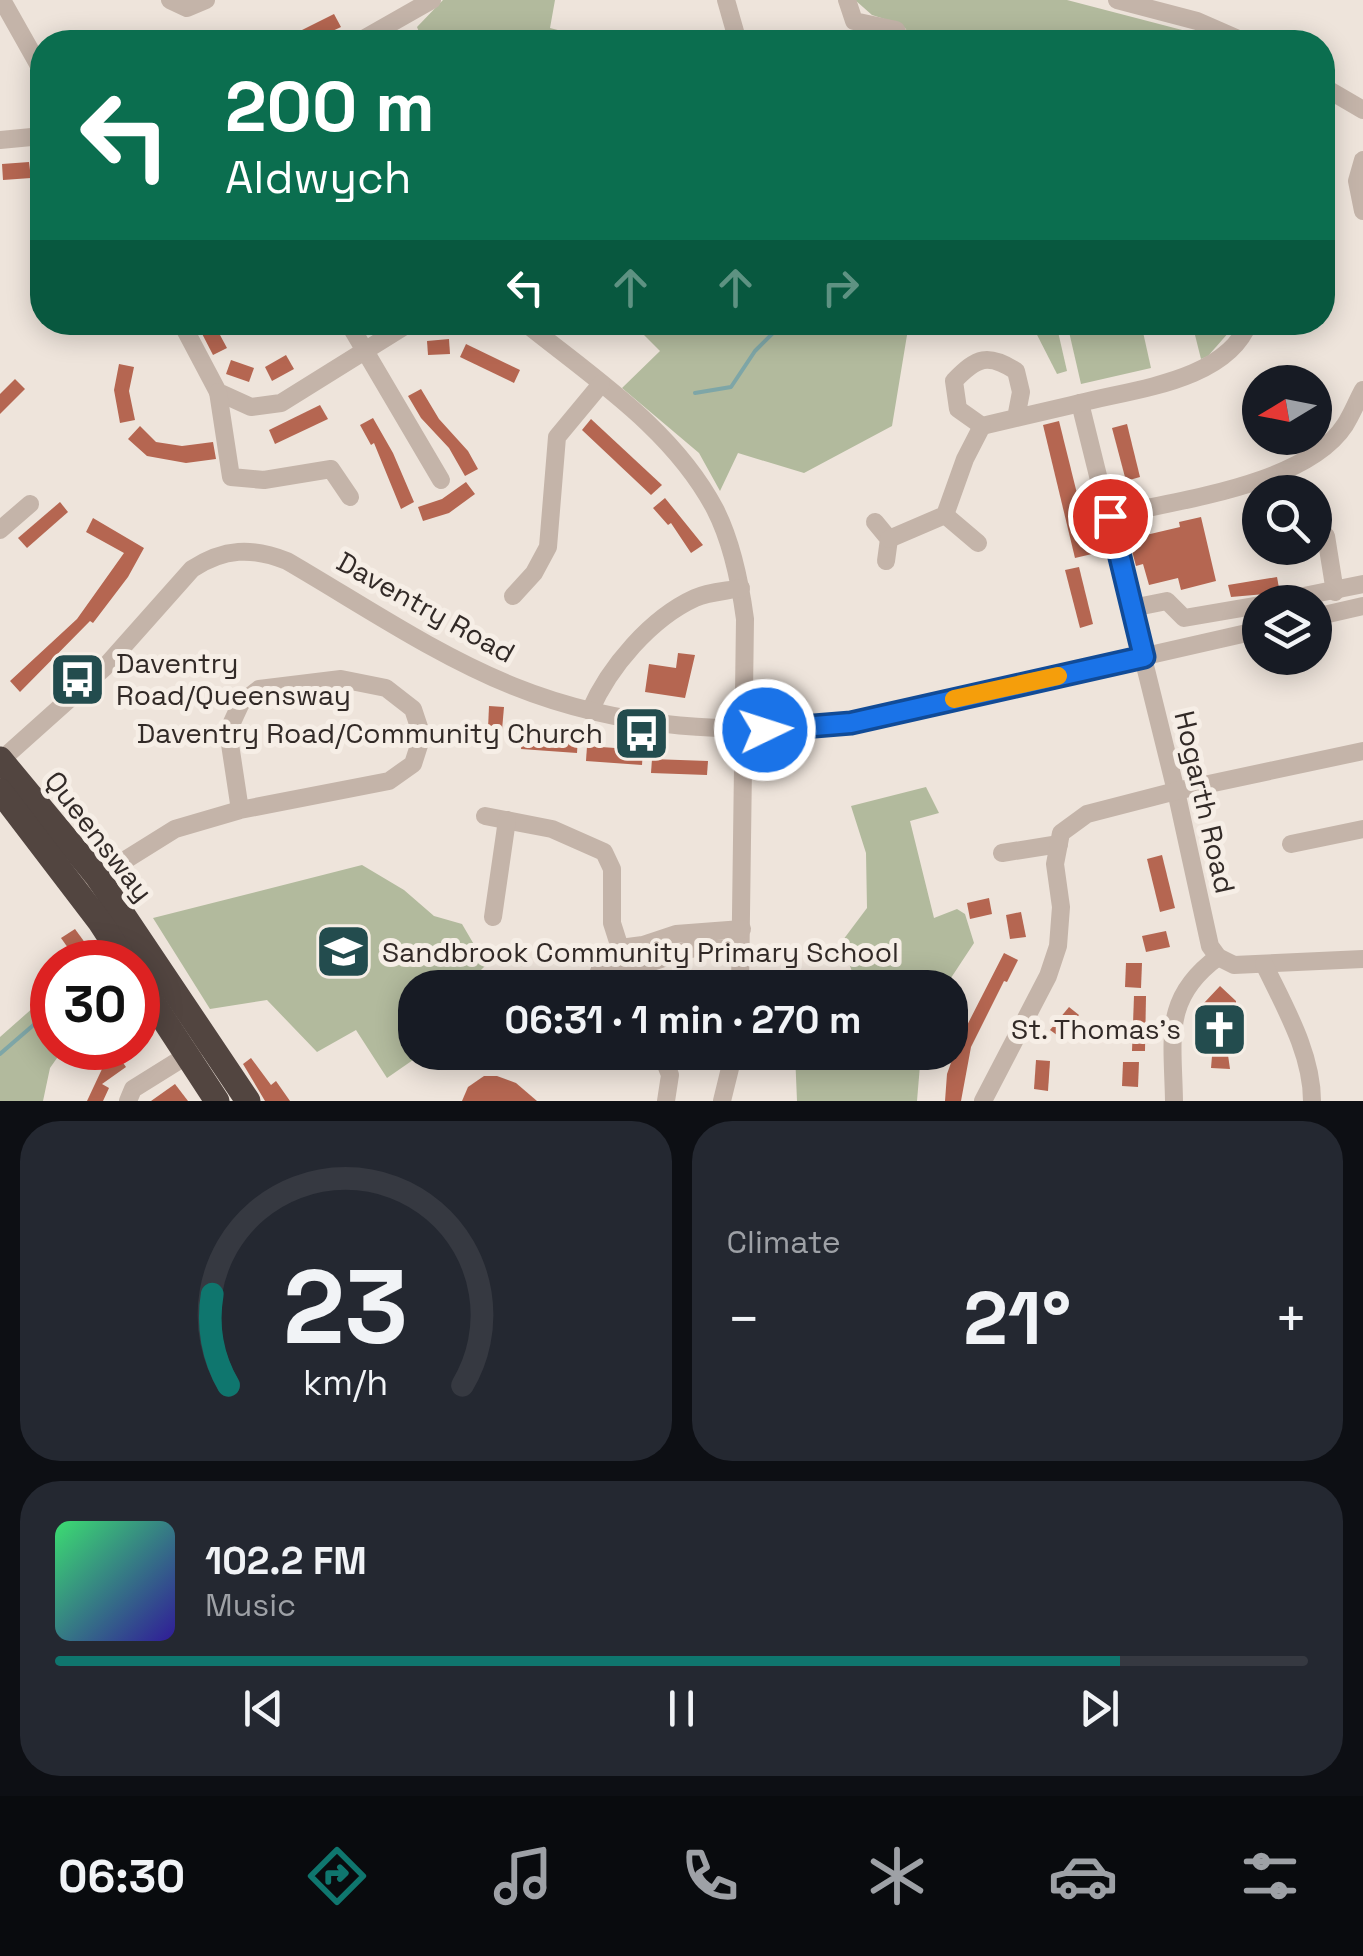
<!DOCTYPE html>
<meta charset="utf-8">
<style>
body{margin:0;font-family:"Space Grotesk",sans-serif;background:#242831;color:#f1f3f6;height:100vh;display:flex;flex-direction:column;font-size:38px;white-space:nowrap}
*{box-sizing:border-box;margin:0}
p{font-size:32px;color:#9ea1a6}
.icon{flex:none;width:55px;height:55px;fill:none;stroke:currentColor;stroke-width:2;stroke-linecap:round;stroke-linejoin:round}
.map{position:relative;height:1101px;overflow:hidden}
.panel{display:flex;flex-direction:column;gap:20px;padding:20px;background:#0d0f14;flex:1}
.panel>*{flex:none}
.banner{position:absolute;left:30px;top:30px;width:1305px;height:305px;border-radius:40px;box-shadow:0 5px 25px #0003;background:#0b6e4f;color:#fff;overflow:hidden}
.needle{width:65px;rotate:260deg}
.fabs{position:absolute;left:1242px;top:365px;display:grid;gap:20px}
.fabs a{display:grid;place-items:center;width:90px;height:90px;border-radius:50%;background:#171b24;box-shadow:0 5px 25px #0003;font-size:50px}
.speed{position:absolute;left:30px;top:940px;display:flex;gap:20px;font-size:50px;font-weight:700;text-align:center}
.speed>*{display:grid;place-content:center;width:130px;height:130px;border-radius:50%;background:#171b24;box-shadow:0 5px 25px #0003;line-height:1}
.speed .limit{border:15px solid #d22;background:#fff;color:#111}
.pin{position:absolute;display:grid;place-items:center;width:85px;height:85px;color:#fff;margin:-42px;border:5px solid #fff;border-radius:50%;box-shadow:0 2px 10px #0007}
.me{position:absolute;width:110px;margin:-55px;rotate:86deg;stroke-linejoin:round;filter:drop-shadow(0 0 8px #0008)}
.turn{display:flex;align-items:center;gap:35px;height:210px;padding:0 30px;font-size:45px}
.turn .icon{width:130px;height:130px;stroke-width:2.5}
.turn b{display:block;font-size:70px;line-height:85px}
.lanes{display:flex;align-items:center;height:95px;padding:0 30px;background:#0003;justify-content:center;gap:50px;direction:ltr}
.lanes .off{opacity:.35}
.big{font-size:75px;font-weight:700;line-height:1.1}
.panel .widget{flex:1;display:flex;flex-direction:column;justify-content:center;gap:15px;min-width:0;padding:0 35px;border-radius:40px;background:#242831}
.panel .dial{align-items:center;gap:0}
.dial svg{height:260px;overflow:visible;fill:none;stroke:#363941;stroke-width:7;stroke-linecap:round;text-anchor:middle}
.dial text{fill:#f1f3f6;stroke:none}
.song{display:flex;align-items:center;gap:30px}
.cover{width:120px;height:120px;border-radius:15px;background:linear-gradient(135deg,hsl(140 70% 55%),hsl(250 70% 35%))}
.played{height:10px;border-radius:5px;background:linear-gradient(90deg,#0f766e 85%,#363941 85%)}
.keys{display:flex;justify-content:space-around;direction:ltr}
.heat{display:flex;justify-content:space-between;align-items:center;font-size:55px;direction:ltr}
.panel .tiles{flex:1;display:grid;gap:20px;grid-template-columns:1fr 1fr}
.widget:last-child{grid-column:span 2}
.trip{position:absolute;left:398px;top:970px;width:570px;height:100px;border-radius:40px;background:#171b24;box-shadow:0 5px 25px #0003;font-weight:700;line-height:100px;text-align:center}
.dock{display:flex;height:160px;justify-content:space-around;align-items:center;background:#090b0e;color:#9ea1a6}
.dock .icon{width:70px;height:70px}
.dock .current{color:#0f766e}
.dock b{font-size:45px;color:#f1f3f6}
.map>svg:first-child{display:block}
</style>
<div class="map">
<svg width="1363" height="1101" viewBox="0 0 1363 1101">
<rect width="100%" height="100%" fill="#eee4db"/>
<g fill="#b2ba9d">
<polygon points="443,0 555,0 550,28 604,42 423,42 417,27"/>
<polygon points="855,0 1067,0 1209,37 1219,42 908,42 906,29 900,24 872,15"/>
<polygon points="632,323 909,323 892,426 804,473 738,453 720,491 699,453 622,388 660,351"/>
<polygon points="1031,323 1056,323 1067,371 1057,374"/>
<polygon points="1067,323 1141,323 1151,368 1081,384"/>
<polygon points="1192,323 1237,323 1208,356 1201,359"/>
<path d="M926 787 939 813 910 821 934 918 957 909 965 914 974 943 945 987H854C855 969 844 959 843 940L867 908 866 853 851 806Z"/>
<polygon points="362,865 404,890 434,916 462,924 479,953 489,962 464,987 415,988 415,1052 423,1053 387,1078 356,1030 317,1052 267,1000 210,1009 153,918"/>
<polygon points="52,991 52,1048 64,1048 50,1068 43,1101 0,1101 0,1037"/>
<polygon points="795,1053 921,1053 917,1101 797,1101"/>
</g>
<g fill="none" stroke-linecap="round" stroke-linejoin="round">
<g stroke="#7ea6a7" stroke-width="4">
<polyline points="695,393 731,387 755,351 784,322"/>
<polyline points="0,1054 52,1009"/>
</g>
</g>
<g fill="#b56651">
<polygon points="334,14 341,27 309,42 278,42"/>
<polygon points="29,162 31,178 3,180 2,164"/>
<polygon points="196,322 213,322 227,348 213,355"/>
<polygon points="449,339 450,354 428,355 427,341"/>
<polygon points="466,344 520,370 514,383 460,357"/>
<polygon points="286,355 294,369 272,381 265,367"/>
<polygon points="231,360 254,368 249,382 226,374"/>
<polygon points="119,364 134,367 129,391 135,420 120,423 114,390"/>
<polygon points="15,379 25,389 0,414 0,394"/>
<polygon points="421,389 439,419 468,451 478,469 465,476 449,448 421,418 408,396"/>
<polygon points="320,405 328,419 275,444 269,430"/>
<polygon points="373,418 393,453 414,502 401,509 374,443 371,445 360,425"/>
<polygon points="591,419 662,485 651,495 582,430"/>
<polygon points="1059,421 1092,554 1075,558 1043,425"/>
<polygon points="1127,424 1140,477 1126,481 1112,428"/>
<polygon points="140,426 156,442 182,446 213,442 216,459 186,463 147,456 128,439"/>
<polygon points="466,482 475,494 449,513 423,521 418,507 442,499"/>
<polygon points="665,498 703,545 691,553 671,523 668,525 653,508"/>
<polygon points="60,502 68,512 27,548 18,538"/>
<polygon points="1201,517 1216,581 1181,590 1178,578 1149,585 1143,564 1136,566 1129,539 1180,527 1179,522"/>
<polygon points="93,518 144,548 128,577 93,623 90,621 20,692 10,681 77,619 124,553 86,532"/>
<polygon points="1079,567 1093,624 1080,628 1065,570"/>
<polygon points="1277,577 1279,588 1265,594 1231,597 1228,585"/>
<polygon points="678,653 695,655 685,698 645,692 649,664 676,668"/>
<polygon points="489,706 504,707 502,730 488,729"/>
<polygon points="522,735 578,738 577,753 521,749"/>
<polygon points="587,746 643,750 642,765 586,761"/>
<polygon points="652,759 708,761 707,775 651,773"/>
<polygon points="1162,855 1175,908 1160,912 1147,859"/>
<polygon points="989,898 992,914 970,919 967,903"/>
<polygon points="1021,912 1026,937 1010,939 1006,915"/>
<polygon points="75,929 94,955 84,962 78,962 61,938"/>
<polygon points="1166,931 1170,947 1146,952 1142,936"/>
<polygon points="1004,953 1018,960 1007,982 1004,981 971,1047 961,1101 945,1101 947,1074 958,1043"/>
<polygon points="1126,963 1142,963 1141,988 1125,987"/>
<polygon points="1220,986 1236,1001 1237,1055 1228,1055 1230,1069 1211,1068 1212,1056 1205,1056 1204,1003"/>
<polygon points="1134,996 1146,996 1145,1051 1132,1051"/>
<polygon points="1069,1007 1079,1015 1061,1038 1050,1030"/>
<polygon points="117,1054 126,1067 102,1084 109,1088 103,1101 87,1101 102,1069 100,1066"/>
<polygon points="251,1058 271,1085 276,1081 290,1101 265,1101 243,1064"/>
<polygon points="1036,1060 1050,1061 1048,1091 1034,1089"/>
<polygon points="1123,1062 1139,1062 1138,1087 1122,1086"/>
<polygon points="484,1076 497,1076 516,1083 537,1101 462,1101 468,1087"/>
<polygon points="175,1084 188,1101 151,1101"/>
</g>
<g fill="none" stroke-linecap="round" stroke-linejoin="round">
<g stroke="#c4b4a9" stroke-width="18">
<polyline points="2,0 42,71"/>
<polyline points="170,0 187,8 206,0"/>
<polyline points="726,0 738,42"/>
<polyline points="847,0 854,21 896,30 902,42"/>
<polyline points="1117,0 1197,21 1245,42"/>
<polyline points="358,42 432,0"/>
<polyline points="1322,86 1363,110"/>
<polyline points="0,140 42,136"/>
<polyline points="1363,160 1357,181 1363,211"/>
<polyline points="181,322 218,392 251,407 281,403 411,322"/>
<polyline points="348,322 441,480"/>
<path d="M524 322C592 377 673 429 715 509 732 542 740 582 745 619L740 988"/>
<polyline points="218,392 231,477 264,480 331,469 350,497"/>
<polyline points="1080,403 1176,791 1210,946 1218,957 1234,965 1363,959"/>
<path d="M1016 418 1021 392 1016 371C988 353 977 357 954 381L958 409 982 426 1072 405 1080 403C1134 389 1227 381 1249 322"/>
<polyline points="945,515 978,543"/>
<path d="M1110 516C1177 500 1306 485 1345 425 1352 414 1357 401 1363 390"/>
<polyline points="875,522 889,539 886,561"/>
<polyline points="0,530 30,504"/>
<polyline points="1326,536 1335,592"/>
<polyline points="889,539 945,515 965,459 982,426"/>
<polyline points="513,596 534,573 548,547 557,437 601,384"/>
<polyline points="1274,602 1363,584"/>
<polyline points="1132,608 1167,601 1184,618 1260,605"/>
<polyline points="1315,617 1363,606"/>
<path d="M590 711C609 667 651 618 695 598 708 592 727 591 741 588"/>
<path d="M0 761 104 668 192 569C224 548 252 547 287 561 361 604 434 654 513 686 622 730 736 735 851 723L1260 630"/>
<polyline points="485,816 552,829 604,852 612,869 612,923 620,948"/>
<polyline points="1291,844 1363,829"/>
<polyline points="1002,853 1059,844"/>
<polyline points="90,882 175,829 240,810 228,731 241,703 259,689 341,679 386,688 413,709 422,736 413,764 389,781 240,810"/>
<polyline points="493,917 507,820"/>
<path d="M1264 964C1284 1006 1312 1053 1312 1101"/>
<polyline points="741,982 838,984"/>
<polyline points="593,988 603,961 620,948 643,945 676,934 742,929"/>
<polyline points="603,988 613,975 694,948 742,949"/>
<polyline points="661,1052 670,1075 666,1101"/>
<polyline points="128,1101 133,1089 194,1051"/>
<polyline points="722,1101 734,1052"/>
<polyline points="983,1101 1048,976 1058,946 1061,907 1055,864 1061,833 1087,814 1176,791 1363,751"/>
<path d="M1174 1101C1173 1038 1162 998 1218 957"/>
</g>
<g stroke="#524540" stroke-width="25">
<polyline points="0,759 97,876 248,1101"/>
<polyline points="0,791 100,922 126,962"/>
<polyline points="138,980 217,1101"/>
</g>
</g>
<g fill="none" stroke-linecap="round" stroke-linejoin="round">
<defs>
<polyline id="route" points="765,730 851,723 1144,657 1110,516"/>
</defs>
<use href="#route" stroke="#114b97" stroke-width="25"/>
<use href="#route" stroke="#1a73e8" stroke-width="18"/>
<polyline stroke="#f59e0b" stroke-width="18" points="954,699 1058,676"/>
</g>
<defs>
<symbol id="bus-square" viewBox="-11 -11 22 22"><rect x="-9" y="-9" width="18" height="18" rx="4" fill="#234c4e" stroke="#f6eee6"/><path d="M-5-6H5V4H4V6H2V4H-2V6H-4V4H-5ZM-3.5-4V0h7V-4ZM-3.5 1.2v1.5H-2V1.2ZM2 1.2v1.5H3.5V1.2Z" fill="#fff"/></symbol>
<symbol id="school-square" viewBox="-11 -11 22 22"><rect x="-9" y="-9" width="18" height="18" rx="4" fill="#234c4e" stroke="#f6eee6"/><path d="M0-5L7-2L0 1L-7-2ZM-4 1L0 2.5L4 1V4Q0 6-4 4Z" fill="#fff"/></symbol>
<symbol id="church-square" viewBox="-11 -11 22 22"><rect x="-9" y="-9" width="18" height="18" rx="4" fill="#234c4e" stroke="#f6eee6"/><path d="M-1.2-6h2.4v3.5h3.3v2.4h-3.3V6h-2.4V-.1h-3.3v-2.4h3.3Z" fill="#fff"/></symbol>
</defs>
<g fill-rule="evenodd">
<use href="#bus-square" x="46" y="648" width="63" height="63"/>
<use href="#bus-square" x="610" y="702" width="63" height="63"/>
<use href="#school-square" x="312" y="920" width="63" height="63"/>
<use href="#church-square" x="1188" y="998" width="63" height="63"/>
</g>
<g text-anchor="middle" stroke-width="10" stroke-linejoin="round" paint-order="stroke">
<g font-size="28" fill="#322a27" stroke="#f6eee6">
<text transform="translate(426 607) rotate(29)" y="10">Daventry Road</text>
<text transform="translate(1205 802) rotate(77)" y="10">Hogarth Road</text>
<text transform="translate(99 836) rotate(52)" y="10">Queensway</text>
</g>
<g font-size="28" fill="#322a27" stroke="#f6eee6" text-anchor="start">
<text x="116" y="673">Daventry<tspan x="116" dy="32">Road/Queensway</tspan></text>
<text x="603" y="743" text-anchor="end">Daventry Road/Community Church</text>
<text x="382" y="962">Sandbrook Community Primary School</text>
<text x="1181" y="1039" text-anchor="end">St. Thomas's</text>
</g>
</g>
</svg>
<div class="fabs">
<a><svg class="needle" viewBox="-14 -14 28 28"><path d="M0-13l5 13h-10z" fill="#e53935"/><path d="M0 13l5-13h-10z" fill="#9ea1a6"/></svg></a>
<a><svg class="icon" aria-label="search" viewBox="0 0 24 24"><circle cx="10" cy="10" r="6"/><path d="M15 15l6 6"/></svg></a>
<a><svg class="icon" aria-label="layers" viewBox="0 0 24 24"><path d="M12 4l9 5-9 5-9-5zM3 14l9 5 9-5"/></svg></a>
</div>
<div class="speed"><div class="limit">30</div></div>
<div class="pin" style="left:1110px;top:516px;background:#d93025"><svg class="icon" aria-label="arrive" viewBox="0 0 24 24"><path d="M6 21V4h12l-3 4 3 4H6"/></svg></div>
<svg class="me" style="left:765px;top:730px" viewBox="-20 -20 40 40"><circle r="17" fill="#1a73e8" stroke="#fff" stroke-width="3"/><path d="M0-11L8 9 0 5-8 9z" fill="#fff"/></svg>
<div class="trip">06:31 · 1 min · 270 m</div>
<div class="banner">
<div class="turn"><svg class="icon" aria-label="left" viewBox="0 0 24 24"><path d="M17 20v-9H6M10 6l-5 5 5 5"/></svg><div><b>200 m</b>Aldwych</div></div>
<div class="lanes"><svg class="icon" aria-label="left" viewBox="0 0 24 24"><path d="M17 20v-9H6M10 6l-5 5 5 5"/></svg><svg class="icon off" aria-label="ahead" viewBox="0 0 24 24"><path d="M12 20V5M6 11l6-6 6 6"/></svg><svg class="icon off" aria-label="ahead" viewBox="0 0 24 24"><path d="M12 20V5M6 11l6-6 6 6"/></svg><svg class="icon off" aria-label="right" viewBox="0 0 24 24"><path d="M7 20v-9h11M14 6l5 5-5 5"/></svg></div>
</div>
</div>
<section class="panel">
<div class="tiles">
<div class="widget dial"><svg viewBox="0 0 100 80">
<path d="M14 69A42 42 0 1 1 86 69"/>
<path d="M14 69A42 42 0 0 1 9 41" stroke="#0f766e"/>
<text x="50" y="56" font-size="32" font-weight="700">23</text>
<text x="50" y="72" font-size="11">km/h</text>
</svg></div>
<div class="widget"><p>Climate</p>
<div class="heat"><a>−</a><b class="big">21°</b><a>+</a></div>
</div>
<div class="widget">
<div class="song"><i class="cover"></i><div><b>102.2 FM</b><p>Music</p></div></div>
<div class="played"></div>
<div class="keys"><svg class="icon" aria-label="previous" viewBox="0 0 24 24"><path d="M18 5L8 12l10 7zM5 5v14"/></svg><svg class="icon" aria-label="pause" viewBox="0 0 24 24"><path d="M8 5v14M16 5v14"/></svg><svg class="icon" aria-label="next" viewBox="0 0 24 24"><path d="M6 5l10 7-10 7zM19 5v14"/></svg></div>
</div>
</div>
</section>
<nav class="dock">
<b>06:30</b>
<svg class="icon current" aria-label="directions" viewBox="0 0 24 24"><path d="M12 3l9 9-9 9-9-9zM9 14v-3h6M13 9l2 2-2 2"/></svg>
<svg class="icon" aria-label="music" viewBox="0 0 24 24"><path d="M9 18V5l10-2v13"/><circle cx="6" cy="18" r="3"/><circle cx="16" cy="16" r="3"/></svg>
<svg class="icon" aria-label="phone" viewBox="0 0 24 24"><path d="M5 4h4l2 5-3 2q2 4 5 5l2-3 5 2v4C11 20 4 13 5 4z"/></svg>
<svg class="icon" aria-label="climate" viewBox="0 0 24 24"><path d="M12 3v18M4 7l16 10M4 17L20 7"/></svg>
<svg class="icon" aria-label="car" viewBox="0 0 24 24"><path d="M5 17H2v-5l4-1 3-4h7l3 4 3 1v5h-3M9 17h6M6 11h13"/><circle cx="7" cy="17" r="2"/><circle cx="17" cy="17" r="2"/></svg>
<svg class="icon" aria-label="filters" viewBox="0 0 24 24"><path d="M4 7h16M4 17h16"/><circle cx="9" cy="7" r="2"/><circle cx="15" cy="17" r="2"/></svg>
</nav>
